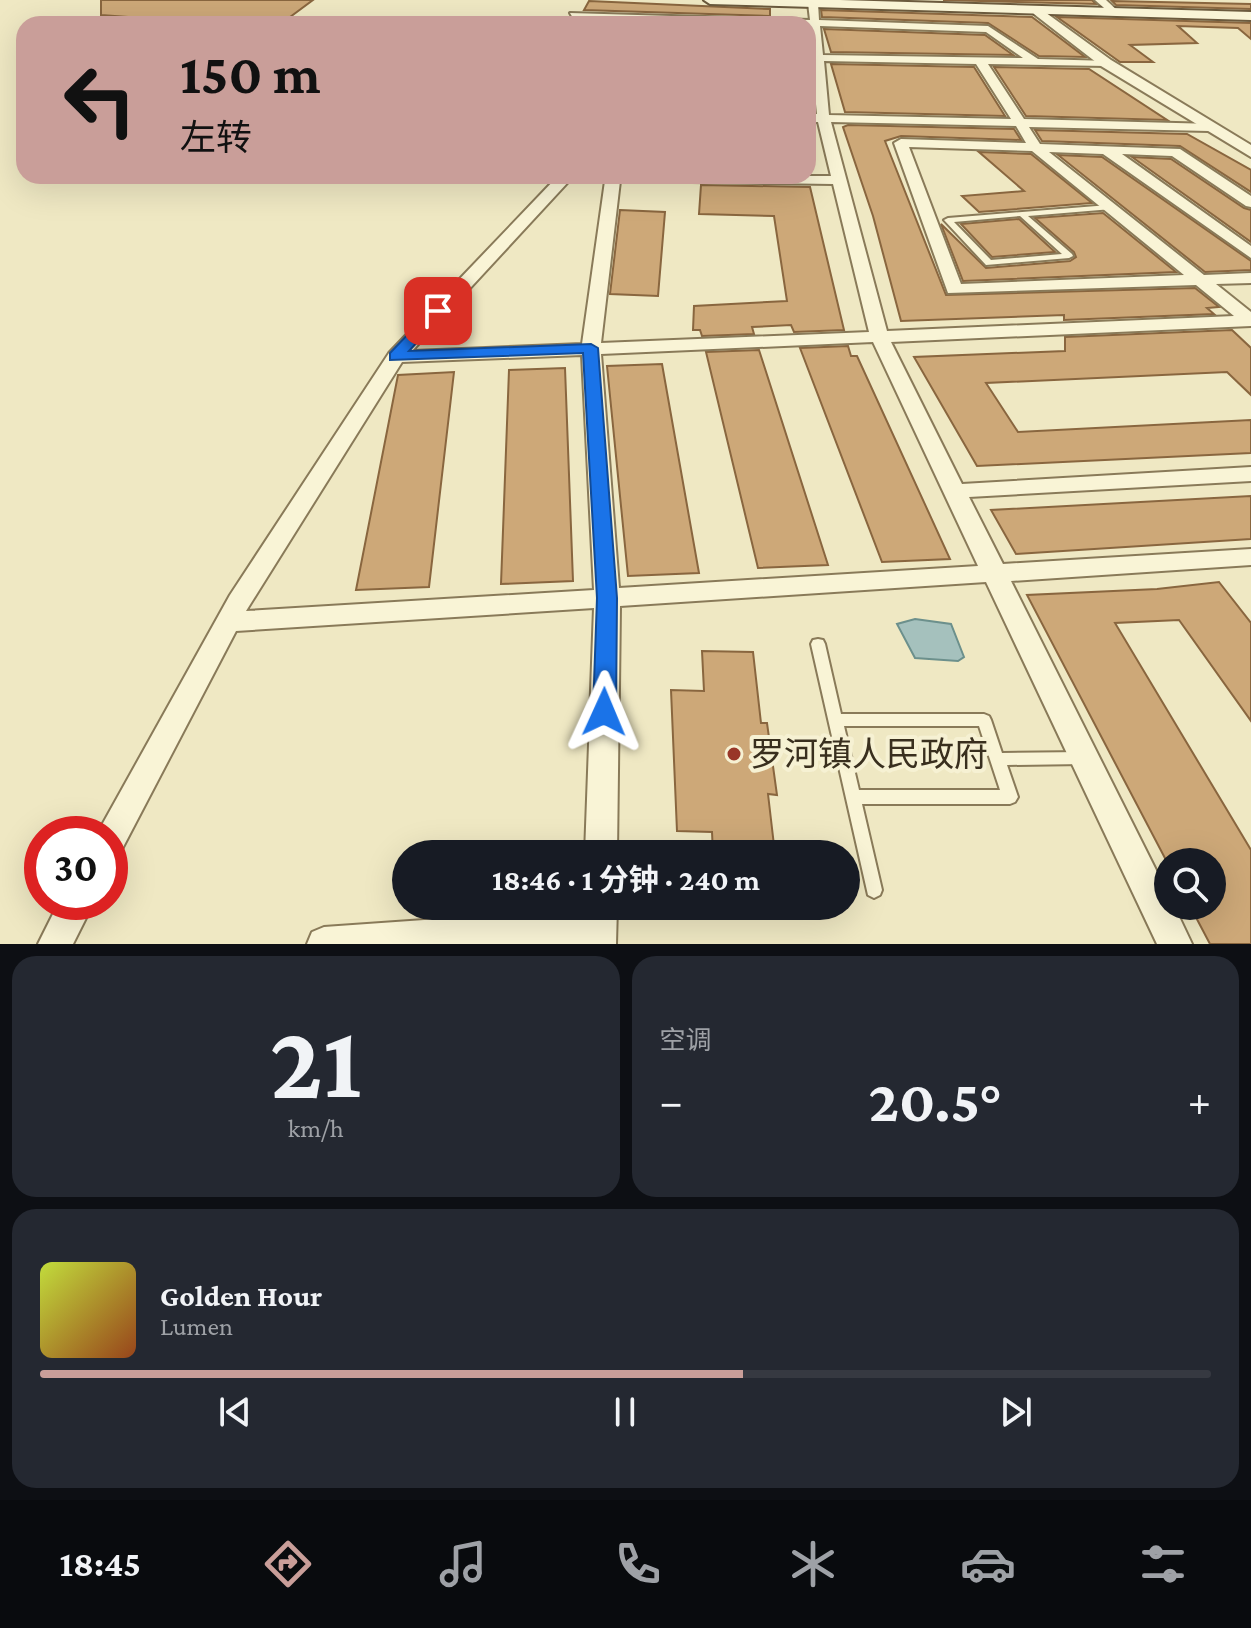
<!DOCTYPE html>
<html lang="zh">
<meta charset="utf-8">
<style>
body{margin:0;font-family:"Crimson Pro","Noto Sans SC",serif;background:#242831;color:#f1f3f6;height:100vh;display:flex;flex-direction:column;font-size:30px;white-space:nowrap}
*{box-sizing:border-box;margin:0}
p{font-size:26px;color:#9ea1a6}
.icon{flex:none;width:44px;height:44px;fill:none;stroke:currentColor;stroke-width:2;stroke-linecap:round;stroke-linejoin:round}
.map{position:relative;height:944px;overflow:hidden}
.details{display:flex;flex-direction:column;gap:12px;padding:12px;background:#0d0f14;flex:1}
.details>*{flex:none}
.top-card{position:absolute;left:16px;top:16px;width:800px;height:168px;border-radius:24px;box-shadow:0 8px 32px #0002;background:#c99e99;color:#111;overflow:hidden}
.controls{position:absolute;left:1154px;top:848px;display:grid;gap:16px}
.controls a{display:grid;place-items:center;width:72px;height:72px;border-radius:50%;background:#171b24;box-shadow:0 8px 32px #0002;font-size:40px}
.speed{position:absolute;left:24px;top:816px;display:flex;gap:16px;font-size:40px;font-weight:700;text-align:center}
.speed>*{display:grid;place-content:center;width:104px;height:104px;border-radius:50%;background:#171b24;box-shadow:0 8px 32px #0002;line-height:1}
.speed .limit{border:12px solid #d22;background:#fff;color:#111}
.pin{position:absolute;display:grid;place-items:center;width:68px;height:68px;color:#fff;margin:-34px;border-radius:16px;box-shadow:0 4px 12px #0006}
.me{position:absolute;width:88px;margin:-44px;rotate:1deg;stroke-linejoin:round;filter:drop-shadow(0 0 6px #0008)}
.turn{display:flex;align-items:center;gap:28px;height:168px;padding:0 32px;font-size:36px}
.turn .icon{width:104px;height:104px;stroke-width:2.5}
.turn b{display:block;font-size:56px;line-height:68px}
.big{font-size:60px;font-weight:700;line-height:1.1}
.details .card{flex:1;display:flex;flex-direction:column;justify-content:center;gap:12px;min-width:0;padding:0 28px;border-radius:24px;background:#242831}
.details .dial{align-items:center;gap:0}
.dial b{font-size:104px;line-height:1}
.song{display:flex;align-items:center;gap:24px}
.cover{width:96px;height:96px;border-radius:12px;background:linear-gradient(135deg,hsl(70 70% 55%),hsl(20 70% 35%))}
.played{height:8px;border-radius:4px;background:linear-gradient(90deg,#c99e99 60%,#363941 60%)}
.keys{display:flex;justify-content:space-around;direction:ltr}
.heat{display:flex;justify-content:space-between;align-items:center;font-size:44px;direction:ltr}
.details .tiles{flex:1;display:grid;gap:12px;grid-template-columns:1fr 1fr}
.card:last-child{grid-column:span 2}
.trip{position:absolute;left:392px;top:840px;width:468px;height:80px;border-radius:40px;background:#171b24;box-shadow:0 8px 32px #0002;font-weight:700;line-height:80px;text-align:center}
.menu{display:flex;height:128px;justify-content:space-around;align-items:center;background:#090b0e;color:#9ea1a6}
.menu .icon{width:56px;height:56px}
.menu .current{color:#c99e99}
.menu b{font-size:36px;color:#f1f3f6}
.map>svg:first-child{display:block}
</style>
<div class="map">
<svg width="1251" height="944" viewBox="0 0 1251 944">
<rect width="100%" height="100%" fill="#efe8c3"/>
<polygon fill="#a5c1bd" stroke="#6c908c" stroke-width="2" points="915,619 951,624 964,657 958,661 915,658 897,624"/>
<g fill="#cda878" stroke="#89663f" stroke-width="2">
<polygon points="101,0 313,0 286,20 231,18 224,24 101,15"/>
<polygon points="943,0 1092,0 1096,4"/>
<polygon points="589,1 770,9 770,16 584,10"/>
<polygon points="1112,1 1251,4 1251,9 1116,5"/>
<polygon points="821,10 1032,17 1085,57 1039,56 988,23 822,17"/>
<polygon points="1057,17 1251,23 1251,39 1238,28 1178,26 1197,43 1130,45 1153,62 1120,62"/>
<polygon points="824,29 985,35 1013,55 831,52"/>
<polygon points="831,64 974,67 1005,116 845,112"/>
<polygon points="994,67 1089,69 1167,120 1026,116"/>
<polygon points="848,125 1014,129 1021,140 901,136 885,141 946,295 1195,288 1219,307 1207,308 1214,314 1064,320 1064,315 901,321 873,216 843,127"/>
<polygon points="1035,130 1187,134 1251,170 1251,192 1180,146 1042,141"/>
<polygon points="979,152 1031,154 1092,203 979,212 962,196 1024,191"/>
<polygon points="1058,155 1102,157 1251,261 1251,270 1205,272"/>
<polygon points="1132,157 1171,159 1244,208 1251,210 1251,242"/>
<polygon points="701,185 810,187 844,330 794,332 791,325 752,327 754,334 702,336 700,330 693,330 694,306 787,301 774,216 699,214"/>
<polygon points="620,210 665,212 658,296 610,294"/>
<polygon points="1103,213 1176,272 963,281 941,224 986,268 1070,261 1076,257 1074,252 1035,218"/>
<polygon points="1019,219 1055,252 992,257 961,224"/>
<polygon points="1232,330 1251,348 1251,395 1227,372 986,383 1018,432 1251,420 1251,453 977,466 914,357 1065,351 1065,337"/>
<polygon points="848,346 851,356 857,356 950,559 882,562 800,348"/>
<polygon points="759,350 828,565 758,568 706,352"/>
<polygon points="662,364 699,573 628,576 607,366"/>
<polygon points="565,368 573,581 501,584 509,370"/>
<polygon points="454,372 429,587 356,590 398,375"/>
<polygon points="1251,496 1251,539 1016,554 991,510"/>
<polygon points="1219,582 1251,623 1251,721 1179,620 1115,623 1251,850 1251,944 1210,944 1190,906 1212,906 1212,862 1167,862 1027,595 1157,589"/>
<polygon points="702,651 753,652 761,723 767,723 777,795 768,794 775,854 713,854 712,832 677,831 671,690 704,691"/>
</g>
<g fill="none" stroke-linecap="round" stroke-linejoin="round">
<defs>
<g id="service">
<path d="M1109 205H1112V209L1028 216 1072 254 1073 256 1069 258 986 265 944 220 948 218ZM1020 216 1062 254 991 260 954 222Z"/>
<path d="M818 639 823 640 825 644 841 714H984L989 716 991 720 1002 753 1084 752 1089 754 1091 758 1089 762 1084 764 1007 765 1018 797 1015 802 1010 804H862L882 890 880 895 874 898 868 895 811 644 813 640ZM844 726H979L1000 790H859Z"/>
</g>
<g id="minor">
<path d="M813 0 818 3 819 20 988 26 1038 59 1110 61 1112 63 1106 66 988 64 1024 119 1214 124 1215 127 1209 131 1029 127 1040 144 1180 149 1251 196V207L1246 206 1172 156 1122 154 1251 246V258L1103 154 1049 152 1204 275 1251 273V283L1216 284 1251 312V326L891 342 962 484 1251 467V481L969 497 1003 564 1251 549V565L1011 581 1168 894V906H1174L1192 944H1157L986 582 620 606 617 854H585L594 608 236 631 121 851 110 855V834H97L230 595 389 353 558 176H831L818 122H808V114H817L808 24 573 18 570 13 810 20 808 3ZM820 26 986 32 1023 58 823 55ZM824 61 976 64 1011 119 829 115ZM831 122 1016 126 1026 143 901 139 894 143 948 293 1196 285 1234 316 887 331ZM909 147 1032 151 1184 275 961 284ZM570 180 605 181 582 344 412 351ZM620 181 833 184 869 332 601 343ZM873 342 978 566 619 588 601 354ZM582 355 594 590 246 611 402 362Z"/>
<polygon points="1095,0 1106,0 1120,13 1112,15"/>
<polygon points="59,902 94,902 73,944 38,944"/>
<polygon points="583,906 617,906 616,944 307,944 312,932 324,927 583,909"/>
</g>
<polygon id="tertiary" points="1038,7 1111,60 1251,145 1251,157 1101,66 1034,14 1032,11"/>
<polygon id="secondary" points="704,0 840,0 1251,12 1251,20 710,4"/>
</defs>
<use href="#service" stroke="#897a59" stroke-width="4"/>
<use href="#minor" stroke="#897a59" stroke-width="4"/>
<use href="#tertiary" stroke="#897a59" stroke-width="4"/>
<use href="#secondary" stroke="#6b5a3d" stroke-width="4"/>
<use href="#service" fill="#f9f4d6" fill-rule="evenodd"/>
<use href="#minor" fill="#f9f4d6" fill-rule="evenodd"/>
<use href="#tertiary" fill="#f9f4d6" fill-rule="evenodd"/>
<use href="#secondary" fill="#f9f4d6" fill-rule="evenodd"/>
</g>
<polygon fill="#1a73e8" stroke="#114b97" stroke-width="2" points="438,307 446,311 409,351 591,344 598,348 617,598 616,712 613,718 604,721 596,718 593,712 597,598 583,353 390,360 390,353 433,308"/>
<circle fill="#993728" stroke="#f6f1d3" stroke-width="3" cx="734" cy="754" r="8"/>
<g text-anchor="middle" stroke-width="8" stroke-linejoin="round" paint-order="stroke">
<g font-size="34" fill="#392f1e" stroke="#f6f1d3" text-anchor="start">
<text x="750" y="766">罗河镇人民政府</text>
</g>
</g>
</svg>
<div class="controls">
<a><svg class="icon" aria-label="search" viewBox="0 0 24 24"><circle cx="10" cy="10" r="6"/><path d="M15 15l6 6"/></svg></a>
</div>
<div class="speed"><div class="limit">30</div></div>
<div class="pin" style="left:438px;top:311px;background:#d93025"><svg class="icon" aria-label="arrive" viewBox="0 0 24 24"><path d="M6 21V4h12l-3 4 3 4H6"/></svg></div>
<svg class="me" style="left:604px;top:712px" viewBox="-20 -20 40 40"><path d="M0-17L14 15 0 8-14 15z" fill="#1a73e8" stroke="#fff" stroke-width="4"/></svg>
<div class="trip">18:46 · 1 分钟 · 240 m</div>
<div class="top-card">
<div class="turn"><svg class="icon" aria-label="left" viewBox="0 0 24 24"><path d="M17 20v-9H6M10 6l-5 5 5 5"/></svg><div><b>150 m</b>左转</div></div>
</div>
</div>
<section class="details">
<div class="tiles">
<div class="card dial"><b>21</b><p>km/h</p></div>
<div class="card"><p>空调</p>
<div class="heat"><a>−</a><b class="big">20.5°</b><a>+</a></div>
</div>
<div class="card">
<div class="song"><i class="cover"></i><div><b>Golden Hour</b><p>Lumen</p></div></div>
<div class="played"></div>
<div class="keys"><svg class="icon" aria-label="previous" viewBox="0 0 24 24"><path d="M18 5L8 12l10 7zM5 5v14"/></svg><svg class="icon" aria-label="pause" viewBox="0 0 24 24"><path d="M8 5v14M16 5v14"/></svg><svg class="icon" aria-label="next" viewBox="0 0 24 24"><path d="M6 5l10 7-10 7zM19 5v14"/></svg></div>
</div>
</div>
</section>
<nav class="menu">
<b>18:45</b>
<svg class="icon current" aria-label="directions" viewBox="0 0 24 24"><path d="M12 3l9 9-9 9-9-9zM9 14v-3h6M13 9l2 2-2 2"/></svg>
<svg class="icon" aria-label="music" viewBox="0 0 24 24"><path d="M9 18V5l10-2v13"/><circle cx="6" cy="18" r="3"/><circle cx="16" cy="16" r="3"/></svg>
<svg class="icon" aria-label="phone" viewBox="0 0 24 24"><path d="M5 4h4l2 5-3 2q2 4 5 5l2-3 5 2v4C11 20 4 13 5 4z"/></svg>
<svg class="icon" aria-label="climate" viewBox="0 0 24 24"><path d="M12 3v18M4 7l16 10M4 17L20 7"/></svg>
<svg class="icon" aria-label="car" viewBox="0 0 24 24"><path d="M5 17H2v-5l4-1 3-4h7l3 4 3 1v5h-3M9 17h6M6 11h13"/><circle cx="7" cy="17" r="2"/><circle cx="17" cy="17" r="2"/></svg>
<svg class="icon" aria-label="filters" viewBox="0 0 24 24"><path d="M4 7h16M4 17h16"/><circle cx="9" cy="7" r="2"/><circle cx="15" cy="17" r="2"/></svg>
</nav>
